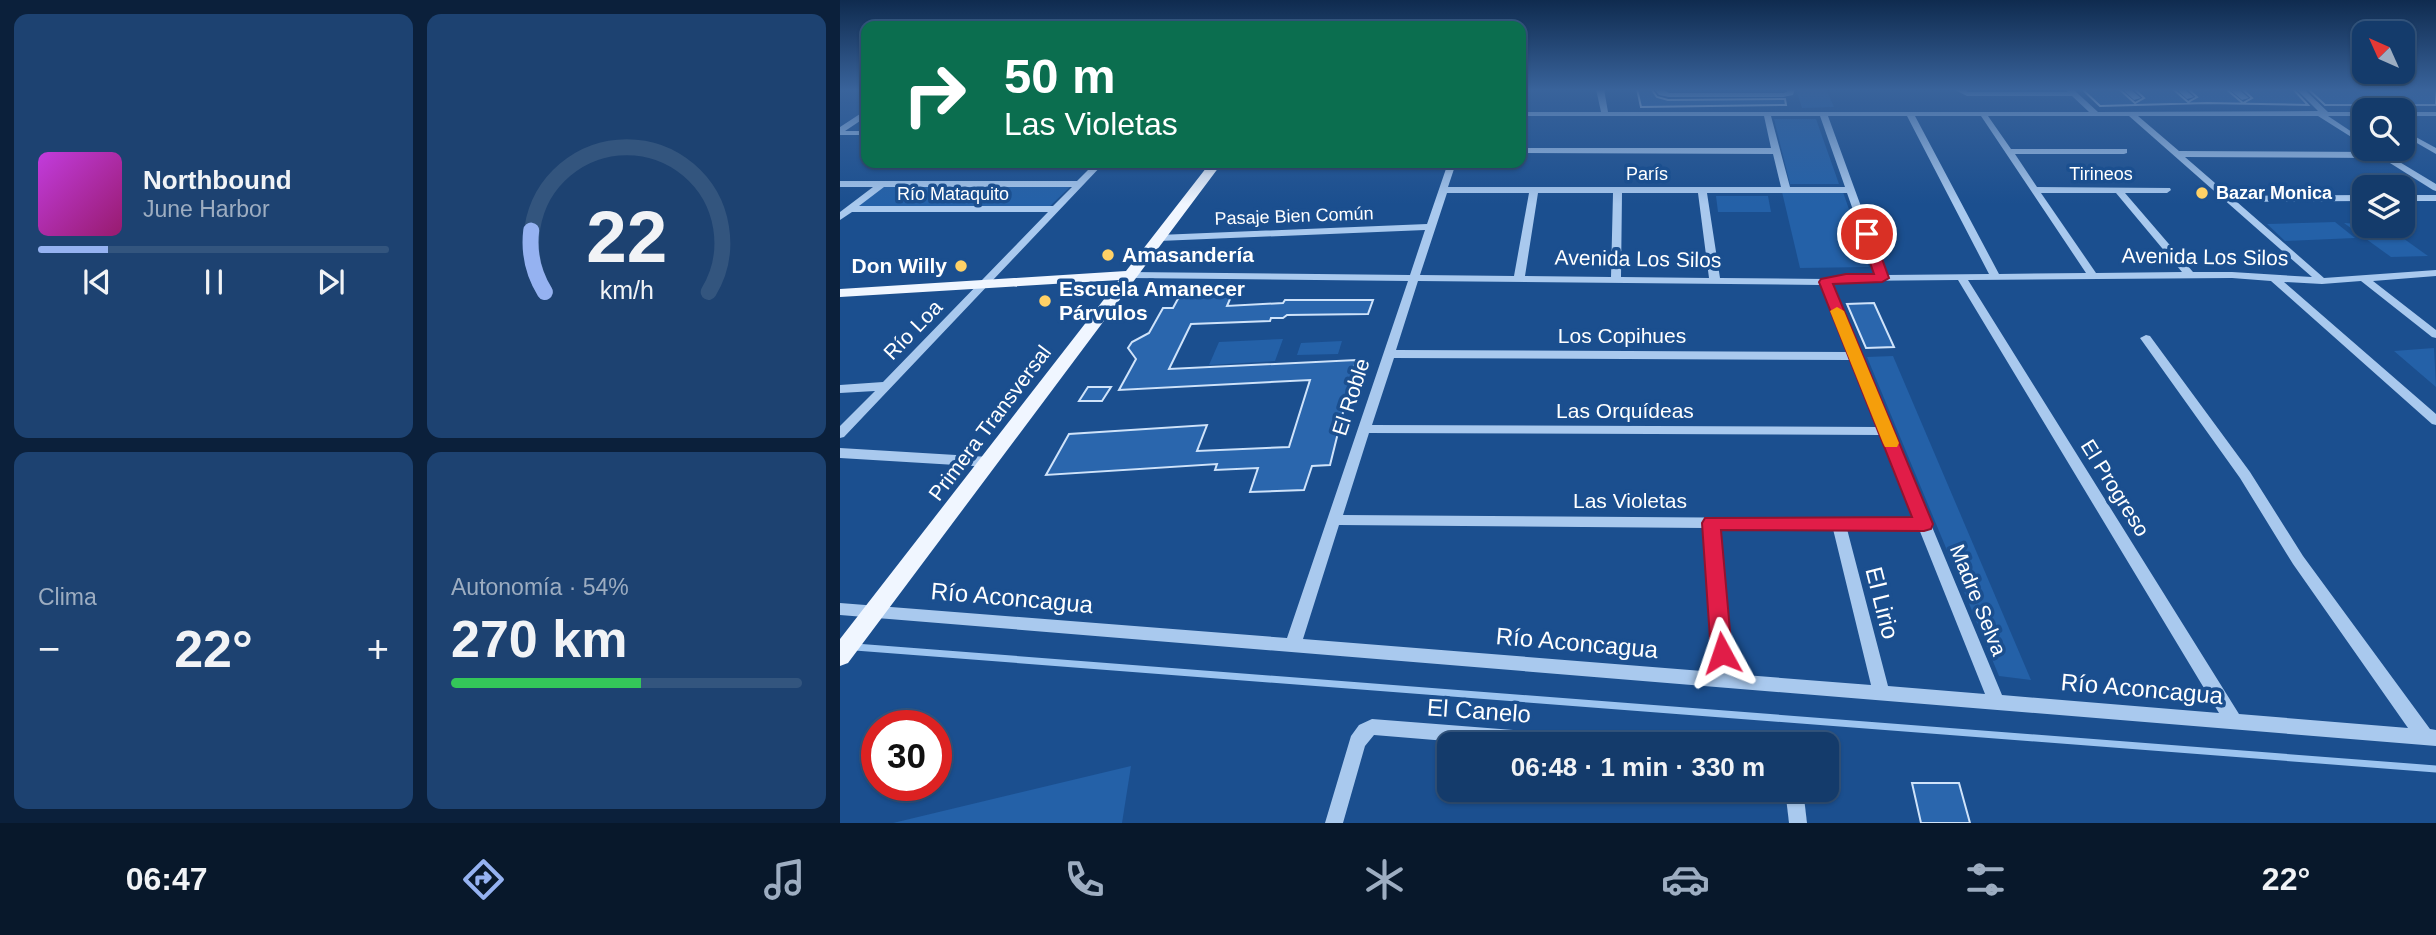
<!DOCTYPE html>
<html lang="es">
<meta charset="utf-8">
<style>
body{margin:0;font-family:Helvetica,sans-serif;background:#1d4271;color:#f1f3f6;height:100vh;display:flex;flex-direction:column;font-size:26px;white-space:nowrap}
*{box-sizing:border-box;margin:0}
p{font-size:23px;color:#9dadc1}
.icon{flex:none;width:38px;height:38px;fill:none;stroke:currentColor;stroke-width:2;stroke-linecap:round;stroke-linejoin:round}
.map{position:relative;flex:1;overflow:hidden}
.side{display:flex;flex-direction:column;gap:14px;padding:14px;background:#0b203b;width:840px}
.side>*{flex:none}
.banner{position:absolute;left:21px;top:21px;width:665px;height:147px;border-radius:14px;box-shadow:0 2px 5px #0004,0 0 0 2px #33557e;background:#0b6e4f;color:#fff;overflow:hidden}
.needle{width:46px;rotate:315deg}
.fabs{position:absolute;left:1512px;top:21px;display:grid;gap:14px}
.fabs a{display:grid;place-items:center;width:63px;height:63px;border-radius:14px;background:#143b6b;box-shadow:0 2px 5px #0004,0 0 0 2px #33557e;font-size:35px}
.speed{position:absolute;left:21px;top:710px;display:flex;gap:14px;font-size:35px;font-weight:700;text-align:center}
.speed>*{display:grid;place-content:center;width:91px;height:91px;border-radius:50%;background:#143b6b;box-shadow:0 2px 5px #0004,0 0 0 2px #33557e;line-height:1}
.speed .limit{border:10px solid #d22;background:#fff;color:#111}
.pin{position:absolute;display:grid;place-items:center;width:60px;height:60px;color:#fff;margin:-30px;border:4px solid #fff;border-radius:50%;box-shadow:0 2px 7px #0007}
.me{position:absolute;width:77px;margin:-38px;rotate:355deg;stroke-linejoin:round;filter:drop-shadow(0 0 5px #0008)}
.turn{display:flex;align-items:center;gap:24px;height:147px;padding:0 28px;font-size:32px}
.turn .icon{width:91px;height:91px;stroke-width:2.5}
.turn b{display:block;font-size:49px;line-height:60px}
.big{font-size:52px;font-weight:600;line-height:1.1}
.side .widget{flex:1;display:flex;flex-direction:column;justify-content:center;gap:10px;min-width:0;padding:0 24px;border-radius:14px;background:#1d4271}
.side .dial{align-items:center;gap:0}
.dial svg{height:182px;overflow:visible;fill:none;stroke:#33557e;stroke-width:7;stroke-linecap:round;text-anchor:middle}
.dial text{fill:#f1f3f6;stroke:none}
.song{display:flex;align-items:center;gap:21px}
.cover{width:84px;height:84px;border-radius:10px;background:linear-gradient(135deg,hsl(290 70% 55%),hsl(320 70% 35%))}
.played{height:7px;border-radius:4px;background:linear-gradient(90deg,#95b2f1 20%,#33557e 20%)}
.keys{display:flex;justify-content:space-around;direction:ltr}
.heat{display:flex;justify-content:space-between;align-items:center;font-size:38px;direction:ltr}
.charge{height:10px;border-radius:5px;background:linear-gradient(90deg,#34c759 54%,#33557e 0)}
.side .tiles{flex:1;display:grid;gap:14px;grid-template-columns:repeat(2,1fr)}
.trip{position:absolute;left:597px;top:732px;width:402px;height:70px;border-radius:14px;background:#143b6b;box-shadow:0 2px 5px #0004,0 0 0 2px #33557e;font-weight:600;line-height:70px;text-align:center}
.dock{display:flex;height:112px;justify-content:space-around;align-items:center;background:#08182b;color:#9dadc1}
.dock .icon{width:49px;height:49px}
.dock .on{color:#95b2f1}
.dock b{font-size:32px;color:#f1f3f6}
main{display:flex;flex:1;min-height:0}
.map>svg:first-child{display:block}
</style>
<main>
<section class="side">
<div class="tiles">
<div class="widget">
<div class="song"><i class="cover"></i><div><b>Northbound</b><p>June Harbor</p></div></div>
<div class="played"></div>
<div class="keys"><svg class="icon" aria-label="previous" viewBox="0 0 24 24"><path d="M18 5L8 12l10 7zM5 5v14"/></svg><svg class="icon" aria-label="pause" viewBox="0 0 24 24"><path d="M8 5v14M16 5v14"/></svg><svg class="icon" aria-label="next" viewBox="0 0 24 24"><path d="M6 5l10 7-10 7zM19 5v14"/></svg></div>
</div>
<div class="widget dial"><svg viewBox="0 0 100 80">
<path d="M14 69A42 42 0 1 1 86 69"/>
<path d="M14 69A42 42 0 0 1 8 42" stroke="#95b2f1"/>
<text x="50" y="56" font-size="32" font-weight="700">22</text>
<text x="50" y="72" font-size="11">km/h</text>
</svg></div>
<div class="widget"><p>Clima</p>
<div class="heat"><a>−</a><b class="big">22°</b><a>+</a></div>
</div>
<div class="widget"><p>Autonomía · 54%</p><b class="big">270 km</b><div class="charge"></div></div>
</div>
</section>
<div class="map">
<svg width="1596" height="823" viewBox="0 0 1596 823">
<rect width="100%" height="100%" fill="#1b4f8f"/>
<g fill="#2461a8">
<polygon points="956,89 986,89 994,107 962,108"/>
<polygon points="934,119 976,119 999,184 950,184"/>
<polygon points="48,186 230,187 209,207 22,208 19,205 40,188"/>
<polygon points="942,192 1003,192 1029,267 960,268"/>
<polygon points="876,196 928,196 931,212 878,212"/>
<polygon points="1495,222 1515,238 1445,241 1427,224"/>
<polygon points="1504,223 1546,226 1588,256 1551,257"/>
<polygon points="443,339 435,361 369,365 379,342"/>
<polygon points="502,341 498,354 457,355 461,343"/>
<polygon points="1594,348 1596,387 1554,351"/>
<polygon points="1053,356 1191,680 1159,676 1027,357"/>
<polygon points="291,766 282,823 53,823"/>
</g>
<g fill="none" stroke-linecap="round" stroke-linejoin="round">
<polyline stroke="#9cc4f0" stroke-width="7" points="15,647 1596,769"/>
</g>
<g fill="#2a66ad" stroke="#cfe3fa" stroke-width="2">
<polygon points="797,89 811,89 817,97 828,100 945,99 946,105 801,107"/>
<polygon points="1242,89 1279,89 1295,103 1304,98 1294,89 1333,89 1348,102 1357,97 1348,89 1386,89 1403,103 1412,98 1402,89 1453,89 1468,105 1367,103 1260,106"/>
<polygon points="1468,89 1596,89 1596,105 1485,105"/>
<polygon points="393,292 387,306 443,303 445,300 533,300 528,314 447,315 443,318 431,318 430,321 351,324 329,369 516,360 490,465 472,466 464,490 410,492 418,468 375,470 377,464 206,475 229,434 367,425 357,451 449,447 470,380 279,390 296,359 288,348 292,342 309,333 323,308 333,308 340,295"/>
<polygon points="1034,303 1054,347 1026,348 1007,304"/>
<polygon points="248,387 271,387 262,401 239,401"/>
<polygon points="1072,783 1119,783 1130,823 1081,823"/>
</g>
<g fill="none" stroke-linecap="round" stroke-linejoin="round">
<g fill="#a9c9ee" fill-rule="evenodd">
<path d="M756 89H764L768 112H1249L1232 96H1127L1113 89H1123L1128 92H1228L1225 89H1233L1258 112 1478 111 1456 89H1464L1488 112H1524V116H1488L1524 140V145L1478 116H1298L1339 151 1534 152V149H1538L1596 184V191L1593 190 1542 158 1345 157 1390 196 1524 195V201L1397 202 1484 278 1596 270V276L1533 281 1596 330V338L1592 337 1521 281 1482 284 1444 282 1596 414V425L1592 424 1431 281 1392 278 1128 280 1399 714 1568 728 1453 564 1400 478 1300 338 1306 335 1310 336 1410 472 1463 556 1590 729 1596 730V746L0 615V603L447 638 568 281 291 278 286 275 291 272 570 275 585 230 319 241 314 238 319 235 587 224 608 163H616L608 187H941L933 154 681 153V148H931L924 116H681V112H761ZM931 116H980L1005 187H950ZM988 116H1067L1149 274 1046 275ZM1075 116H1141L1246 273 1159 274ZM1148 116H1289L1472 277 1392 272H1353L1285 193H1327L1331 190 1330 188 1197 187 1175 154H1284L1287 153V149H1171ZM607 193H689L674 276 580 275ZM698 193H773L771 277 685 276ZM782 193H858L869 278 781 277ZM867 193H1007L1036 275H1006L985 279 880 278ZM1201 193H1276L1342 272 1256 273ZM1118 280 1379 713 1162 695 991 284 1006 281ZM578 281 981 285 1008 352 556 350ZM554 358 1011 360 1038 427 532 425ZM529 433 1041 435 1075 519 503 515ZM499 525 864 528 875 672 463 639ZM878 528 993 529 1031 685 892 674ZM1007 529H1079L1145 694 1048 686Z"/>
<polygon points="814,89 822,89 829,93 943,93 947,92 947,89 955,89 953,95 943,97 829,97 819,95"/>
<polygon points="1282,89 1290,89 1301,98 1294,100"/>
<polygon points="1336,89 1344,89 1354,97 1347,99"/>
<polygon points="1389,89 1398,89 1409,98 1402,100"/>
<polygon points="23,112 26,112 26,117 5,131 26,131 26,135 0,135 0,127"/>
<rect x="1563" y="112" width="33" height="4"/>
<polygon points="1563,130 1596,148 1596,154 1563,135"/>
<path d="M255 163H264L4 437 0 438V426L35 391 0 393V385L43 382 208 212H12L0 220V212L33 187H0V181H237ZM44 187H232L213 206H19Z"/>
<rect x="1563" y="195" width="33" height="6"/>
<polygon points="0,448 149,457 154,459 156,462 154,465 149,467 0,458"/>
<polygon points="532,719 751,736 757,738 760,744 643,744 534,735 525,746 503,823 485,823 511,736 519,725"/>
<polygon points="945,789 963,789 967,823 949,823"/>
</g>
<polygon fill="#f0f6ff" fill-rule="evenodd" points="370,163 382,163 8,663 0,666 0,639 279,280 0,297 0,289 286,271"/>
</g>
<linearGradient id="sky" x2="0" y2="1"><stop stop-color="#0f2b4f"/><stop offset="0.44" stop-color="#39639b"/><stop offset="1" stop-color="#39639b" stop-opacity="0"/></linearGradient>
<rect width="1596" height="204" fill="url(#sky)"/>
<polygon fill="#e11d48" stroke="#92132f" stroke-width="2" points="1027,230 1033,234 1049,278 1042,282 993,284 1093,524 1091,529 1084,531 881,530 892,653 889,660 882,663 874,660 871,653 862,523 865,518 1072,517 979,282 981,279 1006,274 1034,274 1020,234"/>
<polygon fill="#f59e0b" points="997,307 1004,311 1059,443 1057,447 1045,447 1043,443 990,311"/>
<g fill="#ffd166" stroke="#1b4f8f" stroke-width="2.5">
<circle cx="1362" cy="193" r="7"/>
<circle cx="268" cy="255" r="7"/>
<circle cx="121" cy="266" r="7"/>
<circle cx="205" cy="301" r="7"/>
</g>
<g text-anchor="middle" stroke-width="7" stroke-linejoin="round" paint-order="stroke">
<g font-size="18" fill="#fff" stroke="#1b4f8f">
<text x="807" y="180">París</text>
<text x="1261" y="180">Tirineos</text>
<text x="113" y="200">Río Mataquito</text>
<text transform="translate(454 216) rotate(-2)" y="6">Pasaje Bien Común</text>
</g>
<g font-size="18" font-weight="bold" fill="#fff" stroke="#1b4f8f" text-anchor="start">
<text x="1376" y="199">Bazar Monica</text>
</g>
<g font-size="21" font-weight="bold" fill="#fff" stroke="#1b4f8f" text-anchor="start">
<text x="282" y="262">Amasandería</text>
<text x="107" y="273" text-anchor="end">Don Willy</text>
<text x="219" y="296">Escuela Amanecer<tspan x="219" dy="24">Párvulos</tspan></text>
</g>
<g font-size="21" fill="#fff" stroke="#1b4f8f">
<text transform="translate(1365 257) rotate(1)" y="7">Avenida Los Silos</text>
<text transform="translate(798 259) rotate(1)" y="7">Avenida Los Silos</text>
<text transform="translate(73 330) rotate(-46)" y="7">Río Loa</text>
<text x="782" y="343">Los Copihues</text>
<text transform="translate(511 397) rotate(-72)" y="7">El Roble</text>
<text x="785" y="418">Las Orquídeas</text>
<text transform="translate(150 423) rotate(-53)" y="7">Primera Transversal</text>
<text transform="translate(1275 488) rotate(58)" y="7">El Progreso</text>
<text x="790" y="508">Las Violetas</text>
<text transform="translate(1138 600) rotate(68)" y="7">Madre Selva</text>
</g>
<g font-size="24" fill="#fff" stroke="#1b4f8f">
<text transform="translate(172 598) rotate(5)" y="8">Río Aconcagua</text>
<text transform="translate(1042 603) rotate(76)" y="8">El Lirio</text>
<text transform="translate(737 643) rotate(5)" y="8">Río Aconcagua</text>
<text transform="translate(1302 689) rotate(5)" y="8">Río Aconcagua</text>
<text transform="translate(639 711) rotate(4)" y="8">El Canelo</text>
</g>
</g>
</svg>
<div class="fabs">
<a><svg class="needle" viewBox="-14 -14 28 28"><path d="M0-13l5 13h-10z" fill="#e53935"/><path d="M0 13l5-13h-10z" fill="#9dadc1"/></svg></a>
<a><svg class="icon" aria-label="search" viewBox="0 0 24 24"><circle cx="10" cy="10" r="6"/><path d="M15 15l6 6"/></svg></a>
<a><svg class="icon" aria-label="layers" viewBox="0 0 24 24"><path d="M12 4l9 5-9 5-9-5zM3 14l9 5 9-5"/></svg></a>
</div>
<div class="speed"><div class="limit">30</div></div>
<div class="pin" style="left:1027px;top:234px;background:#d93025"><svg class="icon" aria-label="arrive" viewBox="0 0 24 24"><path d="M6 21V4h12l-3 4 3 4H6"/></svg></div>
<svg class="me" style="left:882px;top:653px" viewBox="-20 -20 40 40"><path d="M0-17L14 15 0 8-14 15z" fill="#e11d48" stroke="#fff" stroke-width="4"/></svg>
<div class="trip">06:48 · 1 min · 330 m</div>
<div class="banner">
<div class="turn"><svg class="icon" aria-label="right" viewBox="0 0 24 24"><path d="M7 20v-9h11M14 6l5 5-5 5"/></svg><div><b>50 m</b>Las Violetas</div></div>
</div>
</div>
</main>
<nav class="dock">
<b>06:47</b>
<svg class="icon on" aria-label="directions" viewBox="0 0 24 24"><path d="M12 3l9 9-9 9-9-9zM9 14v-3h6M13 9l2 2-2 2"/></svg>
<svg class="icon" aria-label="music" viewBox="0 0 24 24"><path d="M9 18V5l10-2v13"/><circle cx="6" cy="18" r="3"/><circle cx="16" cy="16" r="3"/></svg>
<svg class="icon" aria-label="phone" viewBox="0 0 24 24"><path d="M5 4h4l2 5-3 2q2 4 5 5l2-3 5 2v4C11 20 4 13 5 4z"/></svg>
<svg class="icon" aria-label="climate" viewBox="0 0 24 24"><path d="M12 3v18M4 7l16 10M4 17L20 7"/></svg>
<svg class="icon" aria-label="car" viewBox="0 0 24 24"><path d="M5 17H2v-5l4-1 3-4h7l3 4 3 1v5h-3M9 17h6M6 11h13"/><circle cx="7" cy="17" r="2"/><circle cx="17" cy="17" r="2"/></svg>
<svg class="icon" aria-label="filters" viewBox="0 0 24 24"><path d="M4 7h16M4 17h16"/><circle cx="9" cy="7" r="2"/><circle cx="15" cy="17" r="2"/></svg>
<b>22°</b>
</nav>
